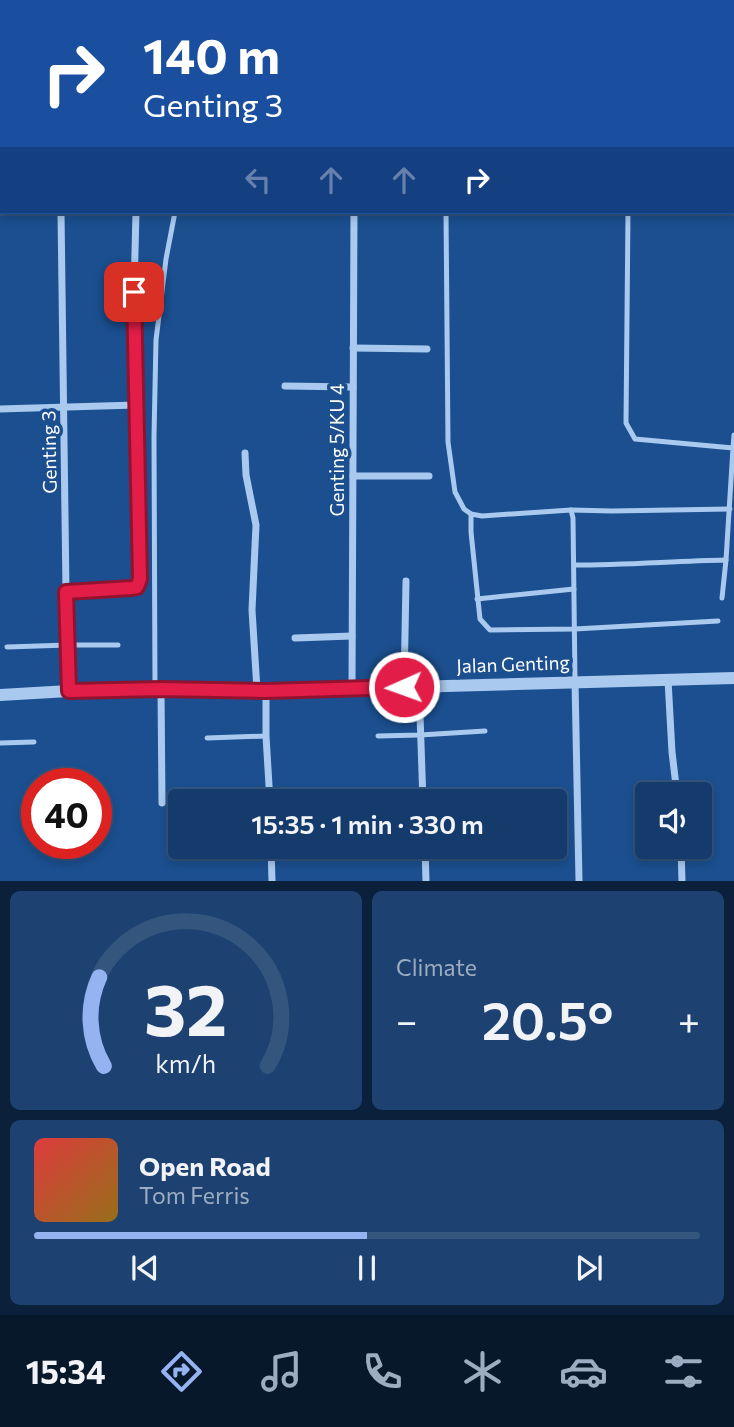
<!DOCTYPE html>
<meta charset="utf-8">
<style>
body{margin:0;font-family:Commissioner,sans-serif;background:#1d4271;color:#f1f3f6;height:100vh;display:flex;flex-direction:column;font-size:26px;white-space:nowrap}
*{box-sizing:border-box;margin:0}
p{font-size:23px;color:#9dadc1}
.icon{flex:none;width:38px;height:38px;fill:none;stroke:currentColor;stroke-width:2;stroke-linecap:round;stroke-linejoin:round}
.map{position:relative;height:881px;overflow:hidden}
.panel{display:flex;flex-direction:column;gap:10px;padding:10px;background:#0b203b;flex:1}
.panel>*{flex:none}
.guide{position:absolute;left:0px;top:0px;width:735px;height:214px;box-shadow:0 4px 10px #0003,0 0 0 2px #33557e;background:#1a4fa0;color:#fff;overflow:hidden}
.tools{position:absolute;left:635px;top:782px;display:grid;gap:14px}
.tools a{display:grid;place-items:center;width:77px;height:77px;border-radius:7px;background:#143b6b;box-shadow:0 4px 10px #0003,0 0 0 2px #33557e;font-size:35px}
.speed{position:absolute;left:21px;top:768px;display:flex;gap:14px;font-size:35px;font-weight:700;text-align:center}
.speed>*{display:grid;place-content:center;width:91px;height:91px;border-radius:50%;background:#143b6b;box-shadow:0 4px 10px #0003,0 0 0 2px #33557e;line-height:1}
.speed .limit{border:10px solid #d22;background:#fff;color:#111}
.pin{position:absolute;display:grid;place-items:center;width:60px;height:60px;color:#fff;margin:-30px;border-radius:14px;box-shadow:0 4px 10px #0006}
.me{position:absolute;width:77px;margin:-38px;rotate:268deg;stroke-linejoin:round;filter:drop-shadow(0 0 5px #0008)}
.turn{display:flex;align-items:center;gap:24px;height:147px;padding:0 28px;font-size:32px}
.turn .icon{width:91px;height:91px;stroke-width:2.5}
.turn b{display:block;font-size:49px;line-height:60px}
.lanes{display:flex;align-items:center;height:66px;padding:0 28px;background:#0003;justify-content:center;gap:35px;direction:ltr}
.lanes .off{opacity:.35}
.big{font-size:52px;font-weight:600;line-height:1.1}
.panel .card{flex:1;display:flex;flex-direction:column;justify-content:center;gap:10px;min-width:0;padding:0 24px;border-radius:10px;background:#1d4271}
.panel .dial{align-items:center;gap:0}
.dial svg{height:182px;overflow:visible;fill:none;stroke:#33557e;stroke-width:7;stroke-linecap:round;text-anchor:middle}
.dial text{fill:#f1f3f6;stroke:none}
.song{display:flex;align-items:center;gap:21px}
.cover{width:84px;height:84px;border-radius:10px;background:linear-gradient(135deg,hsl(0 70% 55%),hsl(40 70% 35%))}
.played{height:7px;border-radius:4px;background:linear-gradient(90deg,#95b2f1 50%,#33557e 50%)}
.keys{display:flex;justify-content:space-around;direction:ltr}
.heat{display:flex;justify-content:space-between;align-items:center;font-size:38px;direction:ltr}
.panel .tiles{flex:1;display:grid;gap:10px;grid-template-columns:1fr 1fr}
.card:last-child{grid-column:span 2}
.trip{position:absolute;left:168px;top:789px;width:399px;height:70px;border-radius:7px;background:#143b6b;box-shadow:0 4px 10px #0003,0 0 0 2px #33557e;font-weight:600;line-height:70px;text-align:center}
.menu{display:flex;height:112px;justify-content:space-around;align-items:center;background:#08182b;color:#9dadc1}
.menu .icon{width:49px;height:49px}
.menu .on{color:#95b2f1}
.menu b{font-size:32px;color:#f1f3f6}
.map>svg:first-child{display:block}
</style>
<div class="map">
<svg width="734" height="881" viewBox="0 0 734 881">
<rect width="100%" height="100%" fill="#1b4f8f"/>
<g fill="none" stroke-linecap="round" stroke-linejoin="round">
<g stroke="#a9c9ee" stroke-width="5">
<polyline points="174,0 174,2"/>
<polyline points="447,2 447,0"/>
<polyline points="734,122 734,146"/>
<polyline points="733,164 734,164"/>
<polyline points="446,212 448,442 455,492 464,509 471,514 482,516 571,510 573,518 575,681"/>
<polyline points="628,212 626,423 635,439 733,448 726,560"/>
<polyline points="733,448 734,435"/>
<polyline points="571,510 612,511 730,509"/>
<polyline points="471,514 471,532 480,619 490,630 575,629 718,621"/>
<path d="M574 565C625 565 675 561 726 560L722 598"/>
<polyline points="477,599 574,589"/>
<polyline points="7,647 68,645 118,645"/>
<polyline points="155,689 154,436 156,340 166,259 175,212"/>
<polyline points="378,736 420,735 485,731"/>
<polyline points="207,738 266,736"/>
<polyline points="0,743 34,742"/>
</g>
<g stroke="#a9c9ee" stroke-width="7">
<polyline points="136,0 136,2"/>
<polyline points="61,2 61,0"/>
<polyline points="359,2 359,0"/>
<polyline points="0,180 2,180"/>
<polyline points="61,212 66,592 69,691"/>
<polyline points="353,348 427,349"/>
<polyline points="285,386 353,387"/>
<polyline points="0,409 136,405"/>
<polyline points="245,453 246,475 256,525 252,610 257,690"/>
<polyline points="353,476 429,476"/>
<polyline points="66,592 132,588 137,587 140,579 134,292 136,212"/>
<polyline points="295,638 352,636"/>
<polyline points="668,680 672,752 677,794"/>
<polyline points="575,682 579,881"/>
<polyline points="419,686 423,802"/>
<polyline points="404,687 406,581"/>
<polyline points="352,688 354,212"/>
<polyline points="161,689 162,803"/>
<polyline points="266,691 266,736 270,802"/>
<polyline points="271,847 272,881"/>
<polyline points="425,847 426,881"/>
<polyline points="681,847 682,881"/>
</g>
<polyline stroke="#a9c9ee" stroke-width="12" points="0,695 69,691 161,689 266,691 734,678"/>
</g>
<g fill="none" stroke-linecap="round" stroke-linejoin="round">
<defs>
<polyline id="route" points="134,292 140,579 137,587 132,588 66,592 69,691 161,689 266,691 404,687"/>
</defs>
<use href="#route" stroke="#92132f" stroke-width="18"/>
<use href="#route" stroke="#e11d48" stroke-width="12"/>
</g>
<g text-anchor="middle" stroke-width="7" stroke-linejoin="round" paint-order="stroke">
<g font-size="19" fill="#fff" stroke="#1b4f8f">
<text transform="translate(337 450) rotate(-90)" y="7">Genting 5/KU 4</text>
<text transform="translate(49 452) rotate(-91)" y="7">Genting 3</text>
<text transform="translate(513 664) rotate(-2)" y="7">Jalan Genting</text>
</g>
</g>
</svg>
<div class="tools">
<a><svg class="icon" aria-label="sound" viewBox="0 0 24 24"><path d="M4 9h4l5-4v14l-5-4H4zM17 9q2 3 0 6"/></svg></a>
</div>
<div class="speed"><div class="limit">40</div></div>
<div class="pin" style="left:134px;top:292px;background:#d93025"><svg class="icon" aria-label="arrive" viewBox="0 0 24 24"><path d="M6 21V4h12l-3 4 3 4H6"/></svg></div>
<svg class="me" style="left:404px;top:687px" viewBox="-20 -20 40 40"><circle r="17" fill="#e11d48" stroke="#fff" stroke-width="3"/><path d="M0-11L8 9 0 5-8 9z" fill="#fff"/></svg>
<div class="trip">15:35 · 1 min · 330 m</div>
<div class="guide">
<div class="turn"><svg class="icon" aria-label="right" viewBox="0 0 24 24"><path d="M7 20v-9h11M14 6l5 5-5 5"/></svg><div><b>140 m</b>Genting 3</div></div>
<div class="lanes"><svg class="icon off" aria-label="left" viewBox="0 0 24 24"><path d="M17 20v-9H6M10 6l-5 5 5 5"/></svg><svg class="icon off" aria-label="ahead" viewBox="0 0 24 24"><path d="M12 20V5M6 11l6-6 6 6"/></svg><svg class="icon off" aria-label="ahead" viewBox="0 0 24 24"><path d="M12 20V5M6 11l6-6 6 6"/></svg><svg class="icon" aria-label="right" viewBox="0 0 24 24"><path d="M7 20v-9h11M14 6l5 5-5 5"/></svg></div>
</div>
</div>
<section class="panel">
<div class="tiles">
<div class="card dial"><svg viewBox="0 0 100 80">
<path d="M14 69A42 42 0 1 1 86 69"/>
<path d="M14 69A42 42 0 0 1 12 30" stroke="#95b2f1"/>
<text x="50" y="56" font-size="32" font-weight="700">32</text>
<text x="50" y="72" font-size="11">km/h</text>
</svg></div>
<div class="card"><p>Climate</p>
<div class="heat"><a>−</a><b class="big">20.5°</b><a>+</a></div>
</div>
<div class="card">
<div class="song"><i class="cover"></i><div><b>Open Road</b><p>Tom Ferris</p></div></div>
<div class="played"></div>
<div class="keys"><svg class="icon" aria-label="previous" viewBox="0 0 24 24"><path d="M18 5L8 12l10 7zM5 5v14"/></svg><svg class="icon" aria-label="pause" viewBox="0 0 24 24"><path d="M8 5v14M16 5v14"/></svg><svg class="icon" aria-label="next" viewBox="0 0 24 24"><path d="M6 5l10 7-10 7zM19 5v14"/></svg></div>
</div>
</div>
</section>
<nav class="menu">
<b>15:34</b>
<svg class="icon on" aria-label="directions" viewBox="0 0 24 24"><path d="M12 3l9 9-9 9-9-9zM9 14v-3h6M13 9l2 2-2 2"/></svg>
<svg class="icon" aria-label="music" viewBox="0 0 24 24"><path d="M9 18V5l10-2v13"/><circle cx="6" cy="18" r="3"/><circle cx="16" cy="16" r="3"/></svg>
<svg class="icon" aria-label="phone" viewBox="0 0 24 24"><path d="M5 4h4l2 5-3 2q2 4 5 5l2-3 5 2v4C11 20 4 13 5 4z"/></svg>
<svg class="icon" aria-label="climate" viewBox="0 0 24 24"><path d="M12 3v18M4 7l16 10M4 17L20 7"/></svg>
<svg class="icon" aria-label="car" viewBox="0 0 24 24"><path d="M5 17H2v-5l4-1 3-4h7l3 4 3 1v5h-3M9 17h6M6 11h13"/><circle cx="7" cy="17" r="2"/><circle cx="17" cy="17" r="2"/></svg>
<svg class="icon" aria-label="filters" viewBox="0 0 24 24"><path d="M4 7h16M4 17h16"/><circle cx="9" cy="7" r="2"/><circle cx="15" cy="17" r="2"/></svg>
</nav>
